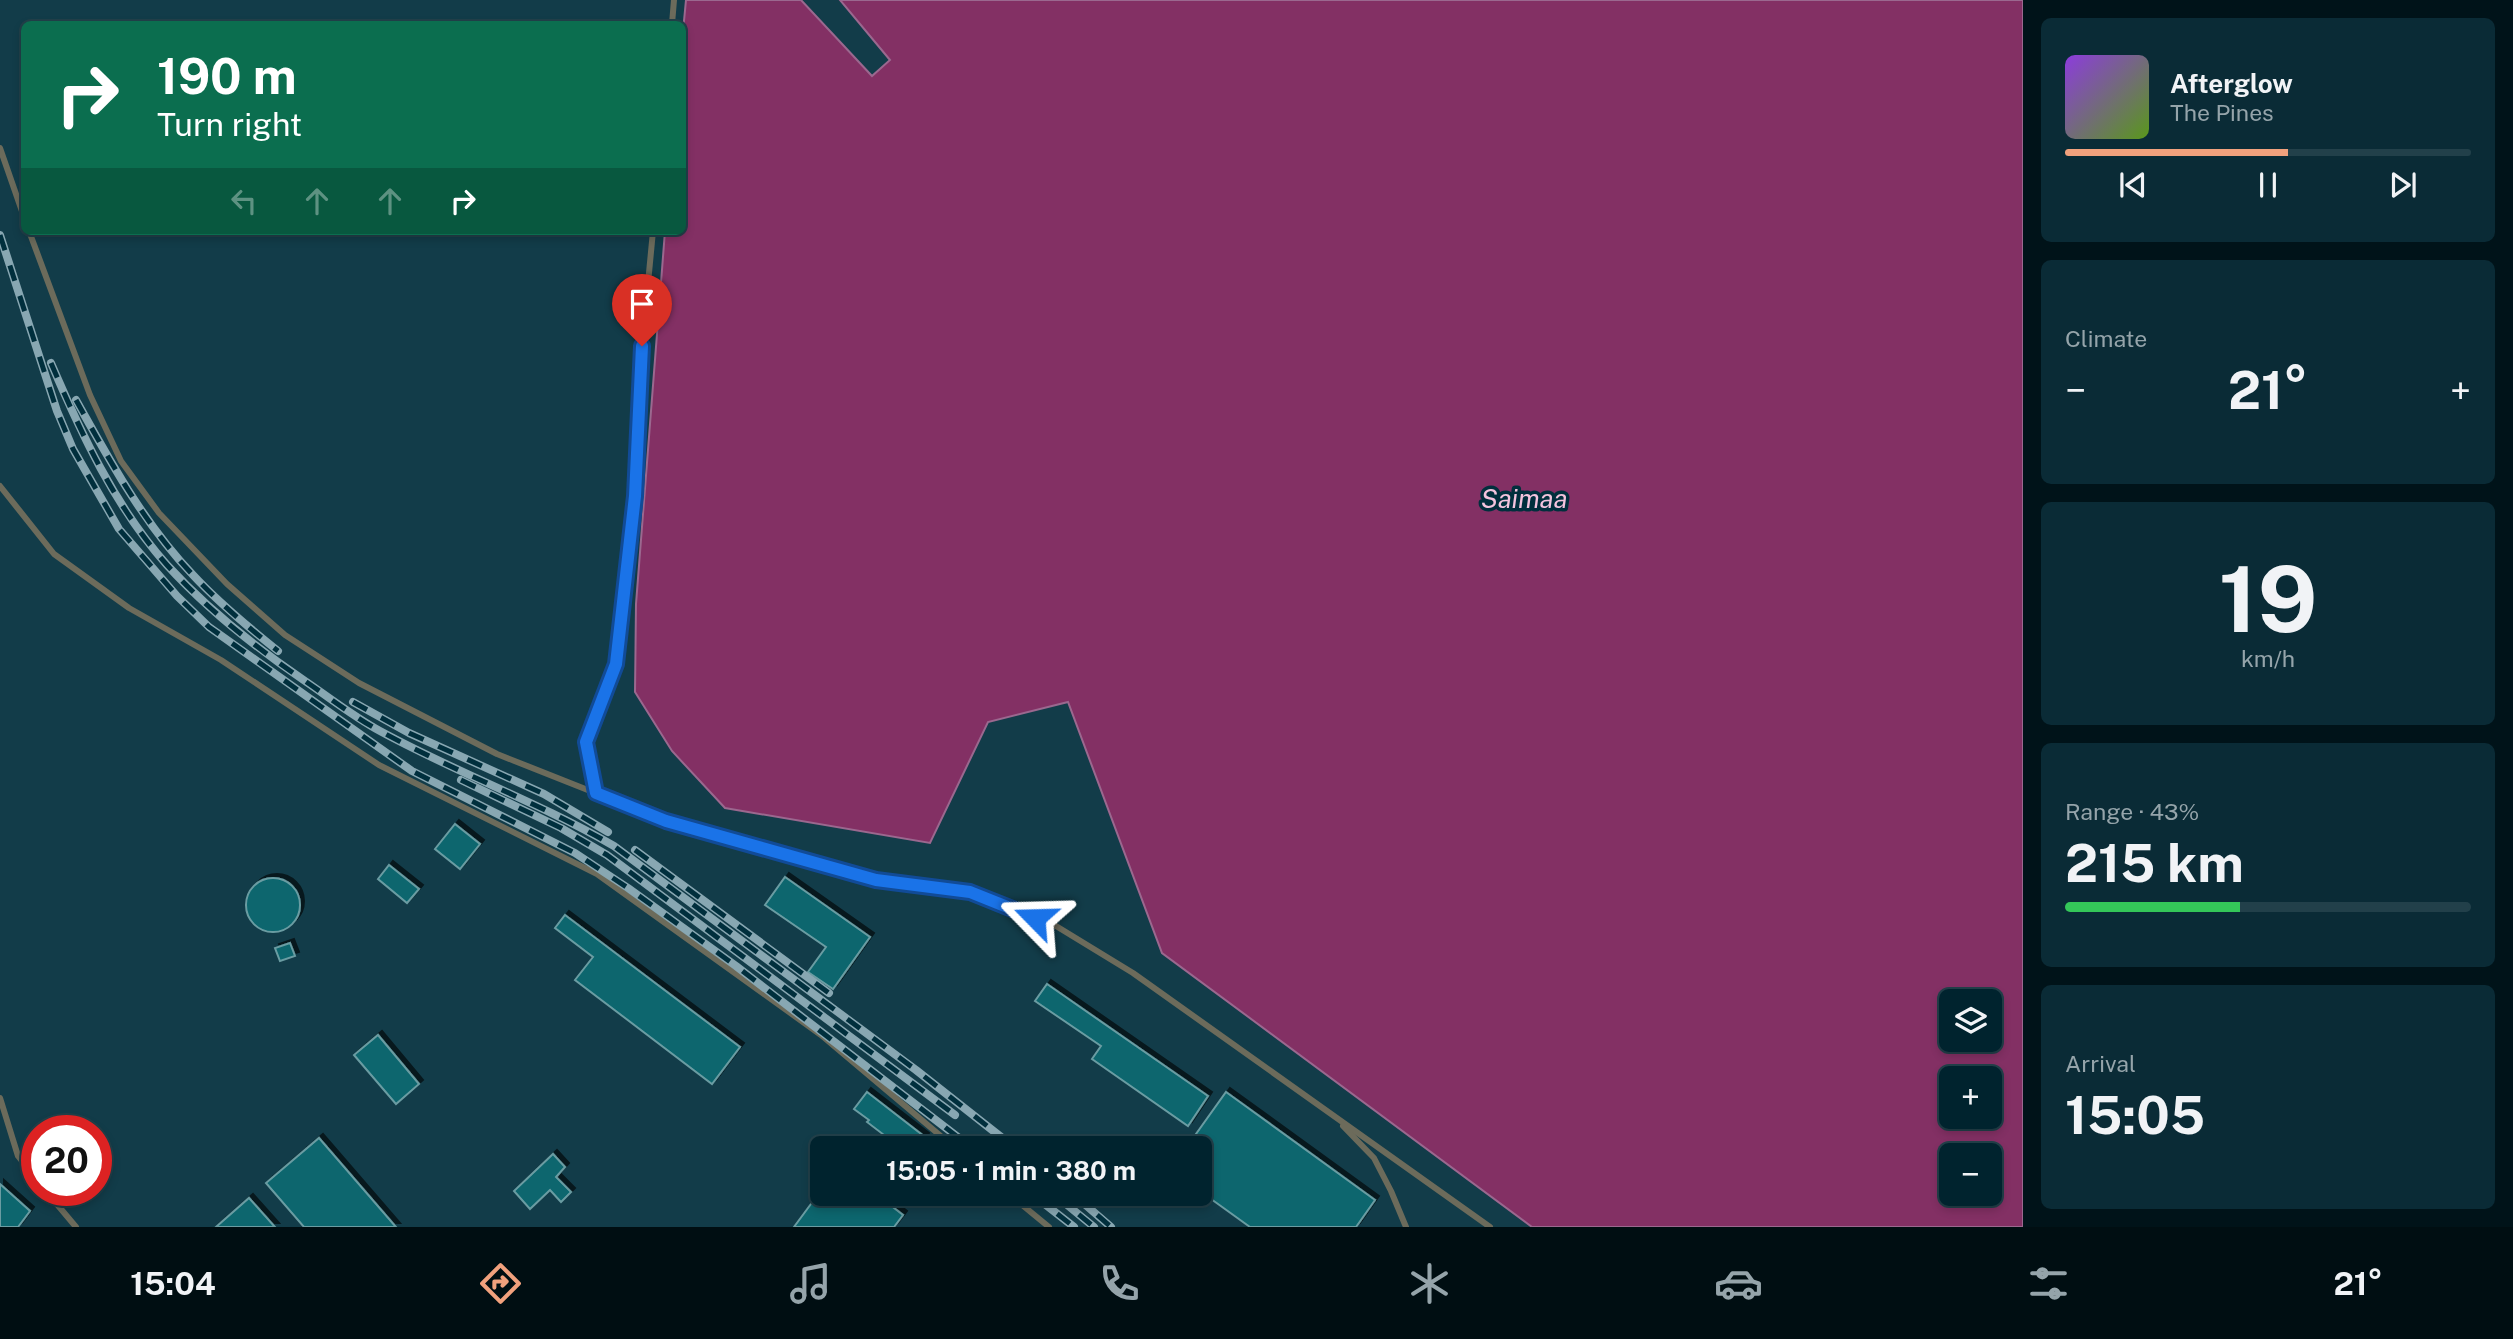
<!DOCTYPE html>
<meta charset="utf-8">
<style>
body{margin:0;font-family:"Public Sans",sans-serif;background:#0a2b36;color:#f1f3f6;height:100vh;display:flex;flex-direction:column;font-size:26px;white-space:nowrap}
*{box-sizing:border-box;margin:0}
p{font-size:23px;color:#95a4aa}
.icon{flex:none;width:38px;height:38px;fill:none;stroke:currentColor;stroke-width:2;stroke-linecap:round;stroke-linejoin:round}
.map{position:relative;flex:1;overflow:hidden}
.details{display:flex;flex-direction:column;gap:18px;padding:18px;background:#001319;width:490px}
.details>*{flex:none}
.banner{position:absolute;left:21px;top:21px;width:665px;height:214px;border-radius:10px;box-shadow:0 4px 10px #0003,0 0 0 2px #22404a;background:#0b6e4f;color:#fff;overflow:hidden}
.tools{position:absolute;left:1939px;top:989px;display:grid;gap:14px}
.tools a{display:grid;place-items:center;width:63px;height:63px;border-radius:10px;background:#00232e;box-shadow:0 4px 10px #0003,0 0 0 2px #22404a;font-size:35px}
.speed{position:absolute;left:21px;top:1115px;display:flex;gap:14px;font-size:35px;font-weight:700;text-align:center}
.speed>*{display:grid;place-content:center;width:91px;height:91px;border-radius:50%;background:#00232e;box-shadow:0 4px 10px #0003,0 0 0 2px #22404a;line-height:1}
.speed .limit{border:10px solid #d22;background:#fff;color:#111}
.pin{position:absolute;display:grid;place-items:center;width:60px;height:60px;color:#fff;margin:-72px -30px;border-radius:50% 50% 50% 0;rotate:-45deg;box-shadow:0 0 7px #0007}
.pin .icon{rotate:45deg}
.me{position:absolute;width:77px;margin:-38px;rotate:292deg;stroke-linejoin:round;filter:drop-shadow(0 0 5px #0008)}
.turn{display:flex;align-items:center;gap:24px;height:147px;padding:0 21px;font-size:32px}
.turn .icon{width:91px;height:91px;stroke-width:2.5}
.turn b{display:block;font-size:49px;line-height:60px}
.lanes{display:flex;align-items:center;height:66px;padding:0 21px;background:#0003;justify-content:center;gap:35px;direction:ltr}
.lanes .off{opacity:.35}
.big{font-size:52px;font-weight:700;line-height:1.1}
.details .widget{flex:1;display:flex;flex-direction:column;justify-content:center;gap:10px;min-width:0;padding:0 24px;border-radius:10px;background:#0a2b36}
.details .dial{align-items:center;gap:0}
.dial b{font-size:91px;line-height:1}
.song{display:flex;align-items:center;gap:21px}
.cover{width:84px;height:84px;border-radius:10px;background:linear-gradient(135deg,hsl(270 70% 55%),hsl(90 70% 35%))}
.played{height:7px;border-radius:4px;background:linear-gradient(90deg,#f1a17d 55%,#22404a 55%)}
.keys{display:flex;justify-content:space-around;direction:ltr}
.heat{display:flex;justify-content:space-between;align-items:center;font-size:38px;direction:ltr}
.charge{height:10px;border-radius:5px;background:linear-gradient(90deg,#34c759 43%,#22404a 0)}
.trip{position:absolute;left:810px;top:1136px;width:402px;height:70px;border-radius:10px;background:#00232e;box-shadow:0 4px 10px #0003,0 0 0 2px #22404a;font-weight:700;line-height:70px;text-align:center}
.tab-bar{display:flex;height:112px;justify-content:space-around;align-items:center;background:#000e12;color:#95a4aa}
.tab-bar .icon{width:49px;height:49px}
.tab-bar .selected{color:#f1a17d}
.tab-bar b{font-size:32px;color:#f1f3f6}
main{display:flex;flex:1;min-height:0}
.map>svg:first-child{display:block}
</style>
<main>
<div class="map">
<svg width="2023" height="1227" viewBox="0 0 2023 1227">
<defs>
<filter id="shadow"><feDropShadow dx="4" dy="-4" stdDeviation="0" flood-color="#0009"/></filter>
</defs>
<rect width="100%" height="100%" fill="#002f3d"/>
<g fill="#123c49" fill-rule="evenodd">
<path d="M0 0H686L683 41 682 24H24V231H665L636 604 634 676 635 692 672 751 725 808 929 843 988 722 1069 702 1162 953 1532 1227H0ZM37 1130H96V1190H37ZM822 1148H1200V1194H822Z"/>
<polygon points="801,0 840,0 890,60 872,77"/>
</g>
<path fill="#833064" stroke="#9b688f" stroke-width="2" fill-rule="evenodd" d="M686 0H801L872 76 890 60 840 0H2023V1227H1532L1162 953 1068 702 988 722 930 843 725 808 672 751 635 692 636 604 665 231H682V42ZM1951 1001H1990V1040H1951ZM1951 1078H1990V1116H1951ZM1951 1155H1990V1194H1951Z"/>
<g fill="#07666e" stroke="#6a9ca2" stroke-width="2" filter="url(#shadow)">
<polygon points="455,824 480,844 460,869 435,849"/>
<polygon points="389,865 419,889 407,903 378,879"/>
<polygon points="785,877 870,937 833,989 808,972 826,947 765,905"/>
<circle cx="273" cy="905" r="27"/>
<polygon points="565,915 740,1047 712,1084 575,980 593,957 555,928"/>
<polygon points="290,943 295,956 280,961 275,948"/>
<polygon points="1047,984 1208,1096 1188,1126 1092,1059 1101,1046 1035,1001"/>
<polygon points="378,1035 419,1084 396,1104 354,1055"/>
<polygon points="867,1092 925,1137 917,1148 901,1148 867,1122 869,1120 854,1109"/>
<polygon points="1226,1092 1375,1200 1356,1227 1250,1227 1200,1191 1200,1148 1186,1148"/>
<polygon points="319,1138 396,1227 304,1227 266,1183"/>
<polygon points="553,1154 565,1167 556,1177 571,1192 561,1202 550,1190 530,1209 514,1191"/>
<polygon points="0,1184 30,1211 18,1227 0,1227"/>
<polygon points="822,1189 822,1194 897,1194 889,1204 903,1215 894,1227 794,1227"/>
<polygon points="249,1198 275,1227 216,1227"/>
</g>
<g fill="none" stroke-linecap="round" stroke-linejoin="round">
<g stroke="#6c6b5b" stroke-width="6">
<polyline points="672,24 674,0"/>
<polyline points="0,148 24,217"/>
<polyline points="29,231 90,395 121,461 159,513 227,584 285,635 359,683 497,754 666,821 876,881 970,892 1056,926 1133,973 1490,1227"/>
<polyline points="0,486 54,554 129,608 221,660 379,765 597,874 821,1035 955,1148"/>
<polyline points="596,793 586,742 616,664 635,496 642,346 653,231"/>
<polyline points="0,1098 18,1156 37,1180"/>
<polyline points="1343,1126 1374,1158 1391,1191 1406,1227"/>
<polyline points="45,1190 76,1227"/>
<polyline points="1009,1194 1049,1227"/>
</g>
<defs>
<g id="rail">
<polyline points="0,235 57,411 73,449 119,529 177,596 209,627 412,771 575,853 628,888 736,966 972,1148"/>
<path d="M51 363C81 433 115 507 167 565 208 610 255 647 305 681 330 698 354 717 380 731 457 773 538 802 614 846L916 1070 1015 1148"/>
<path d="M76 400C110 461 144 524 193 575 219 603 248 627 278 651"/>
<polyline points="353,702 409,733 544,794 608,832"/>
<polyline points="461,780 561,828 607,855 955,1115"/>
<polyline points="635,850 829,993"/>
<polyline points="1032,1194 1074,1227"/>
<polyline points="1054,1194 1094,1227"/>
<polyline points="1073,1194 1111,1227"/>
</g>
</defs>
<use href="#rail" stroke="#88a7b2" stroke-width="8"/>
<use href="#rail" stroke="#002f3d" stroke-width="5" stroke-dasharray="16" stroke-linecap="butt"/>
</g>
<g fill="none" stroke-linecap="round" stroke-linejoin="round">
<defs>
<polyline id="route" points="642,346 635,496 616,664 586,742 596,793 666,821 876,880 970,892 1035,918"/>
</defs>
<use href="#route" stroke="#114b97" stroke-width="18"/>
<use href="#route" stroke="#1a73e8" stroke-width="12"/>
</g>
<g text-anchor="middle" stroke-width="7" stroke-linejoin="round" paint-order="stroke">
<g font-size="26" font-style="italic" fill="#f4c4de" stroke="#002f3d">
<text x="1524" y="508">Saimaa</text>
</g>
</g>
</svg>
<div class="tools">
<a><svg class="icon" aria-label="layers" viewBox="0 0 24 24"><path d="M12 4l9 5-9 5-9-5zM3 14l9 5 9-5"/></svg></a>
<a>+</a>
<a>−</a>
</div>
<div class="speed"><div class="limit">20</div></div>
<div class="pin" style="left:642px;top:346px;background:#d93025"><svg class="icon" aria-label="arrive" viewBox="0 0 24 24"><path d="M6 21V4h12l-3 4 3 4H6"/></svg></div>
<svg class="me" style="left:1035px;top:918px" viewBox="-20 -20 40 40"><path d="M0-17L14 15 0 8-14 15z" fill="#1a73e8" stroke="#fff" stroke-width="4"/></svg>
<div class="trip">15:05 · 1 min · 380 m</div>
<div class="banner">
<div class="turn"><svg class="icon" aria-label="right" viewBox="0 0 24 24"><path d="M7 20v-9h11M14 6l5 5-5 5"/></svg><div><b>190 m</b>Turn right</div></div>
<div class="lanes"><svg class="icon off" aria-label="left" viewBox="0 0 24 24"><path d="M17 20v-9H6M10 6l-5 5 5 5"/></svg><svg class="icon off" aria-label="ahead" viewBox="0 0 24 24"><path d="M12 20V5M6 11l6-6 6 6"/></svg><svg class="icon off" aria-label="ahead" viewBox="0 0 24 24"><path d="M12 20V5M6 11l6-6 6 6"/></svg><svg class="icon" aria-label="right" viewBox="0 0 24 24"><path d="M7 20v-9h11M14 6l5 5-5 5"/></svg></div>
</div>
</div>
<section class="details">
<div class="widget">
<div class="song"><i class="cover"></i><div><b>Afterglow</b><p>The Pines</p></div></div>
<div class="played"></div>
<div class="keys"><svg class="icon" aria-label="previous" viewBox="0 0 24 24"><path d="M18 5L8 12l10 7zM5 5v14"/></svg><svg class="icon" aria-label="pause" viewBox="0 0 24 24"><path d="M8 5v14M16 5v14"/></svg><svg class="icon" aria-label="next" viewBox="0 0 24 24"><path d="M6 5l10 7-10 7zM19 5v14"/></svg></div>
</div>
<div class="widget"><p>Climate</p>
<div class="heat"><a>−</a><b class="big">21°</b><a>+</a></div>
</div>
<div class="widget dial"><b>19</b><p>km/h</p></div>
<div class="widget"><p>Range · 43%</p><b class="big">215 km</b><div class="charge"></div></div>
<div class="widget"><p>Arrival</p><b class="big">15:05</b></div>
</section>
</main>
<nav class="tab-bar">
<b>15:04</b>
<svg class="icon selected" aria-label="directions" viewBox="0 0 24 24"><path d="M12 3l9 9-9 9-9-9zM9 14v-3h6M13 9l2 2-2 2"/></svg>
<svg class="icon" aria-label="music" viewBox="0 0 24 24"><path d="M9 18V5l10-2v13"/><circle cx="6" cy="18" r="3"/><circle cx="16" cy="16" r="3"/></svg>
<svg class="icon" aria-label="phone" viewBox="0 0 24 24"><path d="M5 4h4l2 5-3 2q2 4 5 5l2-3 5 2v4C11 20 4 13 5 4z"/></svg>
<svg class="icon" aria-label="climate" viewBox="0 0 24 24"><path d="M12 3v18M4 7l16 10M4 17L20 7"/></svg>
<svg class="icon" aria-label="car" viewBox="0 0 24 24"><path d="M5 17H2v-5l4-1 3-4h7l3 4 3 1v5h-3M9 17h6M6 11h13"/><circle cx="7" cy="17" r="2"/><circle cx="17" cy="17" r="2"/></svg>
<svg class="icon" aria-label="filters" viewBox="0 0 24 24"><path d="M4 7h16M4 17h16"/><circle cx="9" cy="7" r="2"/><circle cx="15" cy="17" r="2"/></svg>
<b>21°</b>
</nav>
